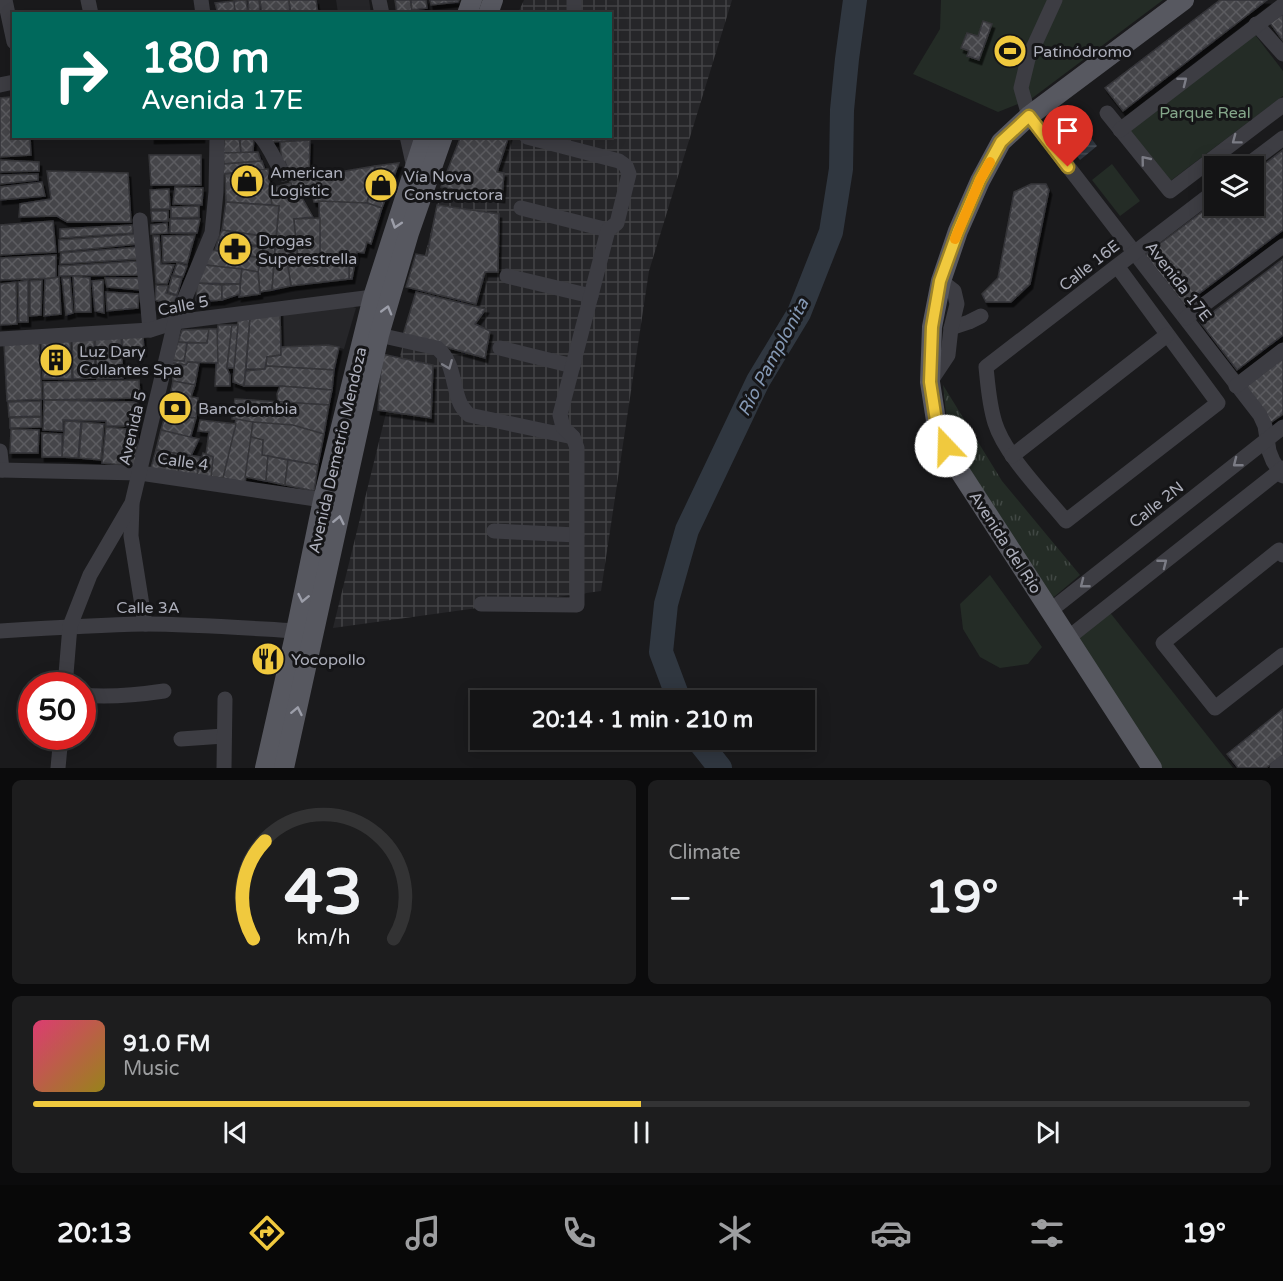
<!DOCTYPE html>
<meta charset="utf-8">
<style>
body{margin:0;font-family:"Varela Round",sans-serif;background:#1d1d1e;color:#f1f3f6;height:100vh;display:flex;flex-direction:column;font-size:22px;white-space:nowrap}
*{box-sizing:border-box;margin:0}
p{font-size:20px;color:#9d9ea0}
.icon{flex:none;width:33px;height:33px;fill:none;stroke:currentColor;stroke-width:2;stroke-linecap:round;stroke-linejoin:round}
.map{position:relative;height:768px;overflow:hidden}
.details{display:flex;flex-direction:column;gap:12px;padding:12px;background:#0b0b0c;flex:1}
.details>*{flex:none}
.banner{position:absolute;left:12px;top:12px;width:600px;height:126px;border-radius:0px;box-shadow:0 3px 15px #0003,0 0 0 2px #333334;background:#00695c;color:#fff;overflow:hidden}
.buttons{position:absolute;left:1204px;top:156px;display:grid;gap:12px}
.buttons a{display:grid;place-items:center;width:60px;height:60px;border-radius:0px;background:#141415;box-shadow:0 3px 15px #0003,0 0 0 2px #333334;font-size:30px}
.speed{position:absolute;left:18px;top:672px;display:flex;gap:12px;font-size:30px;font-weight:700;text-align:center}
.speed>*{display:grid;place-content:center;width:78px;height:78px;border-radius:50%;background:#141415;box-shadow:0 3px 15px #0003,0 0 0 2px #333334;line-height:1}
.speed .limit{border:9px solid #d22;background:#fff;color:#111}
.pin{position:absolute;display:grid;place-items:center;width:51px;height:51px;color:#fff;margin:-62px -26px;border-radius:50% 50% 50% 0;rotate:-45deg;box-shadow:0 0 6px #0007}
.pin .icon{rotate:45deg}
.me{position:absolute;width:66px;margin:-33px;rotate:339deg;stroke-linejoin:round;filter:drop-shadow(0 0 4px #0008)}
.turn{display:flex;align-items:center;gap:21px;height:126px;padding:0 30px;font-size:27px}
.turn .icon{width:78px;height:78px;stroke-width:2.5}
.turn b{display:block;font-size:42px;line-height:51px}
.big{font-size:45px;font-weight:800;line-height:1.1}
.details .tile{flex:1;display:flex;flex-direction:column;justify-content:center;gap:9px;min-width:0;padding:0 21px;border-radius:9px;background:#1d1d1e}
.details .dial{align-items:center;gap:0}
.dial svg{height:156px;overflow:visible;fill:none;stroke:#333334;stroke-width:7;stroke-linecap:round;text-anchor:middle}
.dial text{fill:#f1f3f6;stroke:none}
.song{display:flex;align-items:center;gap:18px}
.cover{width:72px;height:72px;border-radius:9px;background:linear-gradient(135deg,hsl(340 70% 55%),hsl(50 70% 35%))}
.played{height:6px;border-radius:3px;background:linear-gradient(90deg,#f0c93e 50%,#333334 50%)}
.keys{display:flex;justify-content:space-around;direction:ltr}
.heat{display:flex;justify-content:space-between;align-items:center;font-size:33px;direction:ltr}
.details .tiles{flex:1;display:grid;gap:12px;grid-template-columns:1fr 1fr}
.tile:last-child{grid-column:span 2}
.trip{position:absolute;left:470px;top:690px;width:345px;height:60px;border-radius:0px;background:#141415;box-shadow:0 3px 15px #0003,0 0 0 2px #333334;font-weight:800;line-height:60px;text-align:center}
.menu{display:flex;height:96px;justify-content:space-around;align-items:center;background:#080808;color:#9d9ea0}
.menu .icon{width:42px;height:42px}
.menu .current{color:#f0c93e}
.menu b{font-size:27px;color:#f1f3f6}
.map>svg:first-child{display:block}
</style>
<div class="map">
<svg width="1283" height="768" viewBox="0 0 1283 768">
<defs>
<pattern id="industrial-grid" width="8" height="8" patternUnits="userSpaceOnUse" patternTransform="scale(1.5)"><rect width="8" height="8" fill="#262629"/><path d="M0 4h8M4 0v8" fill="none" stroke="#434346"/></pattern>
<pattern id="grass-tufts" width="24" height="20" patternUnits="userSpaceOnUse" patternTransform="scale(1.5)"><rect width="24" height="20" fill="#242c26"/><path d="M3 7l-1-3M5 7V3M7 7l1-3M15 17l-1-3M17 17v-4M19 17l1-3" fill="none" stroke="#414844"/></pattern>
<pattern id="water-rules" width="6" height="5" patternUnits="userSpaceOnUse" patternTransform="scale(1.5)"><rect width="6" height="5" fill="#303740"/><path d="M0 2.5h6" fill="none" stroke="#4b515a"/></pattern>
<pattern id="building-cross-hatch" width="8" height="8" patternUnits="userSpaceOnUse" patternTransform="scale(1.5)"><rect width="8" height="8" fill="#444449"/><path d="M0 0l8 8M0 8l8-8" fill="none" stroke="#5c5c61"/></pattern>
<filter id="shadow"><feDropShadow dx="2.5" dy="4.5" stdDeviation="0" flood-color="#0009"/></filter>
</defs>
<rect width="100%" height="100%" fill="#1a1a1c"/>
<g fill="#262629">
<polygon points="336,0 369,0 371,13 338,13"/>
<polygon points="346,304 356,308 344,349 328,345 281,347 280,312"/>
</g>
<polygon fill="url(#industrial-grid)" points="524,0 732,0 649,271 601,591 333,628 443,182 463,137 610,136 610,14 518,13"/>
<polygon fill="url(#grass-tufts)" points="943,385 1002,481 1080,575 1048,602 949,440"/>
<g fill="#242c26">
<polygon points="941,0 1163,0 1031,99 998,112 913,74 940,29"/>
<polygon points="1253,32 1283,71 1283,96 1169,182 1128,128"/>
<polygon points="1112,164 1140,201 1120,216 1092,180"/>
<polygon points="990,575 1042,647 1028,664 1000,668 980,657 963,629 960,604"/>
<polygon points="1108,610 1233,768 1158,768 1073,639"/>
</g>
<polygon fill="url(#water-rules)" points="1078,121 1097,146 1080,160 1060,135"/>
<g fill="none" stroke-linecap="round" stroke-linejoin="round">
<g stroke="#303740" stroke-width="24">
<polyline points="679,700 661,652 666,604 687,530 758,381 799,313 831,232 841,169 842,110 847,59 855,0"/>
<polyline points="698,740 720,768"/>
</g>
</g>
<g fill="url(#building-cross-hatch)" stroke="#343438" stroke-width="1.5" filter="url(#shadow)">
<polygon points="246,0 248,14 235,14 234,1"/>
<polygon points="248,0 259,0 260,14 249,14"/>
<polygon points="260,0 289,0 290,14 262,14"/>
<polygon points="289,0 316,0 318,14 291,14"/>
<polygon points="395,0 410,0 412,10 397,14"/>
<polygon points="411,0 426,0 427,8 412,10"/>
<polygon points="430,0 459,0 458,2 431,5"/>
<polygon points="1220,0 1267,0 1123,111 1105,88"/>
<polygon points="234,1 235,14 218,14 215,3"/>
<polygon points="1283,14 1283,41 1270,23"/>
<polygon points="983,21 992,24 979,60 967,56 969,51 961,48 967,33 978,36"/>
<polygon points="10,97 14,136 30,136 31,155 0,157 0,98"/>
<polygon points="152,136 202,136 202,138 152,139"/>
<polygon points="239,136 241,153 223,153 225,137"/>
<polygon points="270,136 305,136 305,138 303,140 271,142"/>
<polygon points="461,136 509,136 497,172 504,173 502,198 441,187"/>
<polygon points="240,137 254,137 253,152 241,153"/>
<polygon points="310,140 309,177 292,180 285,162 282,164 280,142"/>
<polygon points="1283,150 1283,230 1184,305 1145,255 1215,202 1215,206 1254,206 1254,172"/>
<polygon points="258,152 261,161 224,164 223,153"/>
<polygon points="149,155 201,155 201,185 151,185"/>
<polygon points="0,160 39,162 39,171 0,172"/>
<polygon points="262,161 265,170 223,174 224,164"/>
<polygon points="399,163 382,208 367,203 375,166"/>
<polygon points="375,166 367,203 314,202 311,189 293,189 288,177 292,180"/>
<polygon points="268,169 272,205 226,202 225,174"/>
<polygon points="47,171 128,173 131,222 67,222 57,216 19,217 20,204 51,199"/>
<polygon points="38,174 38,180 0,184 0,175"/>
<polygon points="42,182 45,196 0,200 0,187"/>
<polygon points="291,183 293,189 297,189 313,217 294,219 296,237 276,238 279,206 272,205 270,188"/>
<polygon points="1031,184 1046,184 1049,190 1030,284 1011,302 986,302 982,294 998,278 1014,192"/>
<polygon points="175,187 203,188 202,205 173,204"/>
<polygon points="169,189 170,209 151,209 150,190"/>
<polygon points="319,201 367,203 382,208 371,244 367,242 364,253 357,252 352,279 349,279 349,267 346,259 320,261"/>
<polygon points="226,202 279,206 276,238 222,230"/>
<polygon points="437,205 499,214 498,272 485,272 476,304 406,287 416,254 427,256"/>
<polygon points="199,206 199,217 171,218 171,207"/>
<polygon points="151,211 168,211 168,221 152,221"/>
<polygon points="320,218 320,261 346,259 349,267 349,279 291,286 288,267 298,264 294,219"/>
<polygon points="170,219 200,219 197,233 170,233"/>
<polygon points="53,221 56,252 0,255 0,225"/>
<polygon points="167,223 168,233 151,234 151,225"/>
<polygon points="132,225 133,233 60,238 60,229"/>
<polygon points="222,230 261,236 260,246 218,240"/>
<polygon points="138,234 138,244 59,252 59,240"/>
<polygon points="195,235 187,264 179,262 163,262 162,236"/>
<polygon points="153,236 159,236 161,264 174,265 167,284 156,283"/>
<polygon points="261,236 276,238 272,290 260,292 258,272 263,248 260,246"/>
<polygon points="296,237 298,264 288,267 291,286 272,290 276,238"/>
<polygon points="218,240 263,248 260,258 215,250"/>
<polygon points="139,247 139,259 60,264 61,253"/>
<polygon points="211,250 260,258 258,272 205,265"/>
<polygon points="56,255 56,278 0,280 0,258"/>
<polygon points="1283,259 1283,335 1237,370 1200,322"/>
<polygon points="140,261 143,275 59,276 59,266"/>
<polygon points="177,263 187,266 183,277 173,275"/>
<polygon points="205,265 242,269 240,284 197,283"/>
<polygon points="242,269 258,272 260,294 239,297"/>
<polygon points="73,276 90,278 91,312 75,312"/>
<polygon points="172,276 182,278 177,295 168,292"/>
<polygon points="59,277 61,314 44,316 45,279"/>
<polygon points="62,278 70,278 73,313 66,315"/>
<polygon points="105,278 139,278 140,290 107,287"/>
<polygon points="28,280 28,322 19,322 18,282"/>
<polygon points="42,280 41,315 30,316 30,281"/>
<polygon points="103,280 104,313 95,311 92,281"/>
<polygon points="16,282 17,324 0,325 0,284"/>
<polygon points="197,283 222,285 222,300 196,302"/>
<polygon points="240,284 240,294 222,300 222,285"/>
<polygon points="156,285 168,286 166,293 177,296 172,307 155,300"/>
<polygon points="106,292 139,294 138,308 107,311"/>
<polygon points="416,292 486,309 475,324 490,331 485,358 403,335"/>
<polygon points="280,312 281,355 267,357 265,369 246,369 250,317"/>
<polygon points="250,317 244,386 233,382 238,319"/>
<polygon points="218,325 232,325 227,368 230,375 230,386 215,386"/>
<polygon points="232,325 238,325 234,368 227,368"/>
<polygon points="209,329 207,343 178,342 182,330"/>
<polygon points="209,329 217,329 218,363 188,362 186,365 172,363 172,360 184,361 187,343 207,343"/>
<polygon points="121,335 123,378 97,379 95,336"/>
<polygon points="143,335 144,352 123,353 122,336"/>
<polygon points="94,336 95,378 73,379 72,337"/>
<polygon points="70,339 72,379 43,379 41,341"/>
<polygon points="39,342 42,399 7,401 4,344"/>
<polygon points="178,342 187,343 184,361 172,360"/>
<polygon points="328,345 339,347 334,370 266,366 267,357 281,355 281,347"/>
<polygon points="382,354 433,365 431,418 378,410"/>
<polygon points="1283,358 1283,414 1270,423 1244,388"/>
<polygon points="188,362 199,363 195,385 173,381 172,363 186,365"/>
<polygon points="266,366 334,370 332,390 280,386 244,386 246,371 265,369"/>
<polygon points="139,380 140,398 44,400 43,382"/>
<polygon points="173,381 195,385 191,397 198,398 196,418 180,417 181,400 169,400"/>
<polygon points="280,386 332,390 329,405 278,402 277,394"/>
<polygon points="235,399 329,405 324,434 232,419"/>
<polygon points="44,400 138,402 137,436 128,436 128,426 106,426 106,421 63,420 63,431 43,430"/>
<polygon points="169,400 181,400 180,417 169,416"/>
<polygon points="41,401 41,416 9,417 8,402"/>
<polygon points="165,416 196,418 190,439 161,430"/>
<polygon points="41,417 41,427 10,428 10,418"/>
<polygon points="236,419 253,422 245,483 223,478"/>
<polygon points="200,420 236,424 223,478 211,477 213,457 206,454 209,432 198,431"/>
<polygon points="65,421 81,422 78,458 62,457"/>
<polygon points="82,422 104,424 101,460 79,458"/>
<polygon points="253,422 293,425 324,434 318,465 262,455 263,440 251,437"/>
<polygon points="106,427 127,429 123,465 102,463"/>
<polygon points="11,429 39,430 38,453 10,453"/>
<polygon points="161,430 199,439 191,456 156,450"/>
<polygon points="42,433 62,434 62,457 42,457"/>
<polygon points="127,437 138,438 135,467 124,466"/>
<polygon points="251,437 263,440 262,455 268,456 266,481 245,477"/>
<polygon points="156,450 174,453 173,466 179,467 178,473 150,471"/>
<polygon points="174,453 200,457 197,475 178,473 179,467 173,466"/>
<polygon points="203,453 213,457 211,477 197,475"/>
<polygon points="268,456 288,460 285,485 266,481"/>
<polygon points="288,460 318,465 314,491 285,485"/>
<polygon points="1283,709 1283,755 1266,768 1238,768 1227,754"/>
</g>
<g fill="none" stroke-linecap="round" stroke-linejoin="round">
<g stroke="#3d3d43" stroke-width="15">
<polyline points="5,0 14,42"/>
<polyline points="88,0 91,14"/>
<polyline points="201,0 203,14"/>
<polyline points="379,0 382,14"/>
<polyline points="574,0 574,14"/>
<polyline points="1055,0 1028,59 1021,88 1029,116 1260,415 1265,426 1269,451 1273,461 1283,476"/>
<polyline points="1256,24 1283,54"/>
<polyline points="0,85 14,82"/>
<polyline points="1107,113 1170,191 1283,105"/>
<polyline points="1120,130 1283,5"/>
<path d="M260 136C269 145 276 163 283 174"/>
<polyline points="407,136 414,168"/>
<polyline points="1246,166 1283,138"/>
<polyline points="521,208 608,230"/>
<polyline points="140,220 150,330"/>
<path d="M1117 266 1218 403 1066 521C1044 494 1005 455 995 423 989 404 988 386 986 367L1117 266 1215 191"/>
<polyline points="507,276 591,296"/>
<polyline points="1186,318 1283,246"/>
<polyline points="951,328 969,322 981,316"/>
<path d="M379 335 437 348C454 361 452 384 460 403 462 408 465 411 469 415L573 437"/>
<polyline points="0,339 150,330 175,322 373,297"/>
<polyline points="500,348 573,366"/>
<polyline points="930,382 948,355 951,328 957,304 954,291 941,281"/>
<polyline points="1236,386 1283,350"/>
<polyline points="0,451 2,470"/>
<polyline points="1012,456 1167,335"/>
<polyline points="0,470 140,473 323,500"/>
<polyline points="132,505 131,536 145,624"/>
<polyline points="494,531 577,535"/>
<polyline points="1283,555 1279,550 1163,643 1215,708 1283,655"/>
<polyline points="481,604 577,605 577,448 573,437 563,427 560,415 608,230 617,223 629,174 626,166 619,161 527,137"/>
<polyline points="1051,610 1283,427"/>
<path d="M0 631C48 628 96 625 144 624 195 624 245 628 296 631"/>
<polyline points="1068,638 1283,468"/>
<polyline points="65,686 70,626 90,575 132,503 175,322 212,233 216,192 217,136"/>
<path d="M82 695C110 698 137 695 164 691"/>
<polyline points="181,739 224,736"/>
<polyline points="58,768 61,736"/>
<polyline points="224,768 225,699"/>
<polyline points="1277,768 1283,763"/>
</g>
<g stroke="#575860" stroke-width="20">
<polyline points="467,14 472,0"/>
<polyline points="488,14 493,0"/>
<polyline points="265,768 296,631 323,500 373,297 425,136"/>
<polyline points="284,768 379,335 409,233 443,136"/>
<polyline points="1152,768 955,464 937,427 930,382 932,327 941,281 958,231 980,181 1001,142 1029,116 1184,0"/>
</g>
</g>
<defs><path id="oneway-chevron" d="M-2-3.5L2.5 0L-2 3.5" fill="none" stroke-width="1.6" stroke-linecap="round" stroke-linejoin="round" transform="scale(1.5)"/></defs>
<g stroke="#7b7c85">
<use href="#oneway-chevron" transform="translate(1183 81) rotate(-38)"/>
<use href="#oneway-chevron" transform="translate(1236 140) rotate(143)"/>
<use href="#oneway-chevron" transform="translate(1145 160) rotate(-129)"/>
<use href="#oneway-chevron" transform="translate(448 365) rotate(68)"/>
<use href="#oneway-chevron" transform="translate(1237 463) rotate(142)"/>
<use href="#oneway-chevron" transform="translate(1163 563) rotate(-38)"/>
<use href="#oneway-chevron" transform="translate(1084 584) rotate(142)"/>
</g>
<g stroke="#9c9ea9">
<use href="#oneway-chevron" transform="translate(396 224) rotate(108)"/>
<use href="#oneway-chevron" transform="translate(387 310) rotate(-74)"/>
<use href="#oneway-chevron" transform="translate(339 520) rotate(-78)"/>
<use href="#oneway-chevron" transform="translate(303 598) rotate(102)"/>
<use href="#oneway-chevron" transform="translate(297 711) rotate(-78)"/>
</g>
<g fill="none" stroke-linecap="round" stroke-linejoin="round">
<defs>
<polyline id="route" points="946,446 937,427 930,382 932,327 940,281 958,231 980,180 1001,142 1029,116 1068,167"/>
</defs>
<use href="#route" stroke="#9c8328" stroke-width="15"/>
<use href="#route" stroke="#f0c93e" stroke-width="10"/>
<polyline stroke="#f59e0b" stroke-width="10" points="955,239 980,180 990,162"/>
</g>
<defs>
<symbol id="stadium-disc" viewBox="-11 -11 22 22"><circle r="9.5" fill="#f0c93e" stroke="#151517"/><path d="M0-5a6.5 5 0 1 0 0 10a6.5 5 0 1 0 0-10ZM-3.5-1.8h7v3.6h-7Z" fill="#111"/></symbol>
<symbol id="shop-disc" viewBox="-11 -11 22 22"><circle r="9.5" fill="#f0c93e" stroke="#151517"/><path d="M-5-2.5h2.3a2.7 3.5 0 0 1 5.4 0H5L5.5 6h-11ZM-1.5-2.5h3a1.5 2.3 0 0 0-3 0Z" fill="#111"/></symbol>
<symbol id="pharmacy-disc" viewBox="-11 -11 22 22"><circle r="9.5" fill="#f0c93e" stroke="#151517"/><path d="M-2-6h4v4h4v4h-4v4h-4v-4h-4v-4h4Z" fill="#111"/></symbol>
<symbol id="building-disc" viewBox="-11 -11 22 22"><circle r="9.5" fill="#f0c93e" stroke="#151517"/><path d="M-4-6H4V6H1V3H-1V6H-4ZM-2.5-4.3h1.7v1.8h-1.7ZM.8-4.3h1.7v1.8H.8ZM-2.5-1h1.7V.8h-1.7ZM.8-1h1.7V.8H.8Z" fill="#111"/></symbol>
<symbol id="bank-disc" viewBox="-11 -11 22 22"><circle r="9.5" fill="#f0c93e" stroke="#151517"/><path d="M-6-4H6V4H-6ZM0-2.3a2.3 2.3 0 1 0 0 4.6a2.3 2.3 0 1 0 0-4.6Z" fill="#111"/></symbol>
<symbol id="restaurant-disc" viewBox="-11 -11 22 22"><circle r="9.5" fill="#f0c93e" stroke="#151517"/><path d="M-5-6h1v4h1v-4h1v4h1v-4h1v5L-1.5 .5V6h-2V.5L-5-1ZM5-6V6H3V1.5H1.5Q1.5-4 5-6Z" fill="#111"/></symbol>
</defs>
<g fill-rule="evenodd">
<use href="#stadium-disc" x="991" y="32" width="38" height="38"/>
<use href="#shop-disc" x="228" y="162" width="38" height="38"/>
<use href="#shop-disc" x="362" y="166" width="38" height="38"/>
<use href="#pharmacy-disc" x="216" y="230" width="38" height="38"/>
<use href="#building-disc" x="37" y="341" width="38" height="38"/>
<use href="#bank-disc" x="156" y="389" width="38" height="38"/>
<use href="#restaurant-disc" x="249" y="640" width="38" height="38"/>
</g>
<g text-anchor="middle" stroke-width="6" stroke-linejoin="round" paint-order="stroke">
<g font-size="16" fill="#adafbb" stroke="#151517" text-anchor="start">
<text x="1033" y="57">Patinódromo</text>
<text x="270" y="178">American<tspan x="270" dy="18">Logistic</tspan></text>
<text x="404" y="182">Vía Nova<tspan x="404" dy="18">Constructora</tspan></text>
<text x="258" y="246">Drogas<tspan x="258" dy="18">Superestrella</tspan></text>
<text x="79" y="357">Luz Dary<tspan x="79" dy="18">Collantes Spa</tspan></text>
<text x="198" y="414">Bancolombia</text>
<text x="291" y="665">Yocopollo</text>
</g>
<g font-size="16" fill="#84a68a" stroke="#151517">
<text x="1205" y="118">Parque Real</text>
</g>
<g font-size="16" fill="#adafbb" stroke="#151517">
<text transform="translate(1089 265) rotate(-38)" y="6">Calle 16E</text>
<text transform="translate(1179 281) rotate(52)" y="6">Avenida 17E</text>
<text transform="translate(183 305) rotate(-11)" y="6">Calle 5</text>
<text transform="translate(132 428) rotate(-77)" y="6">Avenida 5</text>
<text transform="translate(337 450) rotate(-77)" y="6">Avenida Demetrio Mendoza</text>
<text transform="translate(183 461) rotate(8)" y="6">Calle 4</text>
<text transform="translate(1156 504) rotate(-38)" y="6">Calle 2N</text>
<text transform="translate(1006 542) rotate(57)" y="6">Avenida del Río</text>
<text x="148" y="613">Calle 3A</text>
</g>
<g font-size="18" font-style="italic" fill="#8599b5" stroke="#151517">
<text transform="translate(773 357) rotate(-62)" y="6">Río Pamplonita</text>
</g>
</g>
</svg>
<div class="buttons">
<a><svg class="icon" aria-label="layers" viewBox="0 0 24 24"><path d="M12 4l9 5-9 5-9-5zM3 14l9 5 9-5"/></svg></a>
</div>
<div class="speed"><div class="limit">50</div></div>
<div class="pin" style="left:1068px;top:167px;background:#d93025"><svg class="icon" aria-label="arrive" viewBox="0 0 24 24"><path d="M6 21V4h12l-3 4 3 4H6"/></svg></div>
<svg class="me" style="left:946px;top:446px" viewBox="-20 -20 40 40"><circle r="19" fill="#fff"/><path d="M0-13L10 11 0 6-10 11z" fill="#f0c93e"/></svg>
<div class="trip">20:14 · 1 min · 210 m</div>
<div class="banner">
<div class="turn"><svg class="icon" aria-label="right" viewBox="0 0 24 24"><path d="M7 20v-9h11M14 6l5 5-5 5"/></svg><div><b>180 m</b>Avenida 17E</div></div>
</div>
</div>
<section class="details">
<div class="tiles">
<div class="tile dial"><svg viewBox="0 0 100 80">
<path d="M14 69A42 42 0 1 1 86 69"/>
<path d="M14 69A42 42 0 0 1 20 19" stroke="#f0c93e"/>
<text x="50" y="56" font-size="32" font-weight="700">43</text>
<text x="50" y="72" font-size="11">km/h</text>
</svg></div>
<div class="tile"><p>Climate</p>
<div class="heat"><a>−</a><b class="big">19°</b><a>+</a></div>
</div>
<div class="tile">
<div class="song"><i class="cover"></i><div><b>91.0 FM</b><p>Music</p></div></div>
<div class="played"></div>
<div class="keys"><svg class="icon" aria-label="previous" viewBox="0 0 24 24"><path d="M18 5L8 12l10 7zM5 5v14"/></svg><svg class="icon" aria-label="pause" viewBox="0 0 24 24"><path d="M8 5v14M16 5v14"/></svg><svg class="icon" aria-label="next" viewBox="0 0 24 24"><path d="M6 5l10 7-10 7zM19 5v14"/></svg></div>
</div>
</div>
</section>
<nav class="menu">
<b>20:13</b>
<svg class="icon current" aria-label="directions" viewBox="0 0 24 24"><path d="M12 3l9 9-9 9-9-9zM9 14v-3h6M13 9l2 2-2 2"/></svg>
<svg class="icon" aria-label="music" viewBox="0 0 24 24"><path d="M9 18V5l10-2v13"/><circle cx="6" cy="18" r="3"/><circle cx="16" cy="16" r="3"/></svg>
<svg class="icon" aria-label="phone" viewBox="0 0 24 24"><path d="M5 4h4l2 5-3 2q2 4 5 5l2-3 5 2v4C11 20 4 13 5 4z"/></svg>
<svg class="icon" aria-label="climate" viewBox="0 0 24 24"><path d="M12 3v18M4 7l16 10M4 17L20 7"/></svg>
<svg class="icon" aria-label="car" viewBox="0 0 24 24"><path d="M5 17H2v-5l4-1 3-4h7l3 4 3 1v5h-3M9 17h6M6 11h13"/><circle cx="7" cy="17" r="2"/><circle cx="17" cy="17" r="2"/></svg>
<svg class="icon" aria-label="filters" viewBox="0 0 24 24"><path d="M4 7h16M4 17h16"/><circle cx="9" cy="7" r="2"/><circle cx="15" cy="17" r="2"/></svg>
<b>19°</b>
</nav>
